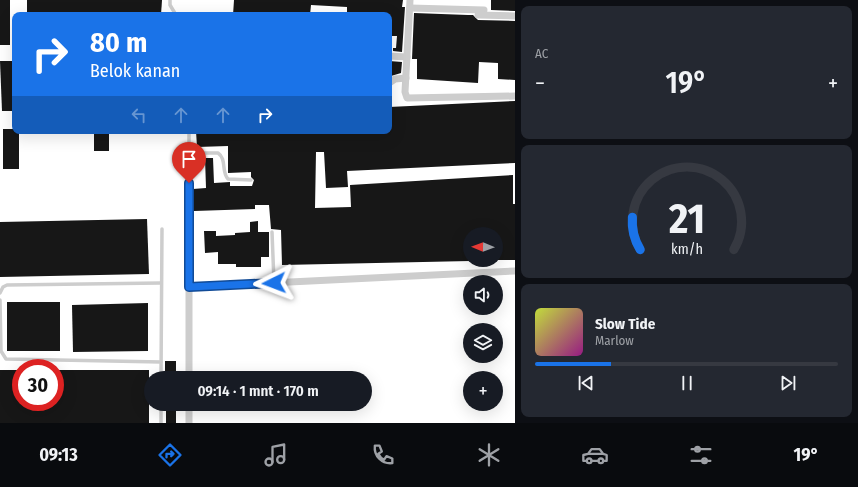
<!DOCTYPE html>
<html lang="id">
<meta charset="utf-8">
<style>
body{margin:0;font-family:"Fira Sans Condensed",sans-serif;background:#242831;color:#f1f3f6;height:100vh;display:flex;flex-direction:column;font-size:15px;white-space:nowrap}
*{box-sizing:border-box;margin:0}
p{font-size:13px;color:#9ea1a6}
.icon{flex:none;width:22px;height:22px;fill:none;stroke:currentColor;stroke-width:2;stroke-linecap:round;stroke-linejoin:round}
.map{position:relative;flex:1;overflow:hidden}
.sheet{display:flex;flex-direction:column;gap:6px;padding:6px;background:#0d0f14;width:343px}
.sheet>*{flex:none}
.banner{position:absolute;left:12px;top:12px;width:380px;height:122px;border-radius:8px;box-shadow:0 4px 16px #0002;background:#1a73e8;color:#fff;overflow:hidden}
.needle{width:26px;rotate:271deg}
.buttons{position:absolute;left:463px;top:227px;display:grid;gap:8px}
.buttons a{display:grid;place-items:center;width:40px;height:40px;border-radius:50%;background:#171b24;box-shadow:0 4px 16px #0002;font-size:20px}
.speed{position:absolute;left:12px;top:359px;display:flex;gap:8px;font-size:20px;font-weight:700;text-align:center}
.speed>*{display:grid;place-content:center;width:52px;height:52px;border-radius:50%;background:#171b24;box-shadow:0 4px 16px #0002;line-height:1}
.speed .limit{border:6px solid #d22;background:#fff;color:#111}
.pin{position:absolute;display:grid;place-items:center;width:34px;height:34px;color:#fff;margin:-41px -17px;border-radius:50% 50% 50% 0;rotate:-45deg;box-shadow:0 0 4px #0007}
.pin .icon{rotate:45deg}
.me{position:absolute;width:44px;margin:-22px;rotate:267deg;stroke-linejoin:round;filter:drop-shadow(0 0 3px #0008)}
.turn{display:flex;align-items:center;gap:14px;height:84px;padding:0 12px;font-size:18px}
.turn .icon{width:52px;height:52px;stroke-width:2.5}
.turn b{display:block;font-size:28px;line-height:34px}
.lanes{display:flex;align-items:center;height:38px;padding:0 12px;background:#0003;justify-content:center;gap:20px;direction:ltr}
.lanes .off{opacity:.35}
.big{font-size:30px;font-weight:600;line-height:1.1}
.sheet .tile{flex:1;display:flex;flex-direction:column;justify-content:center;gap:6px;min-width:0;padding:0 14px;border-radius:8px;background:#242831}
.sheet .dial{align-items:center;gap:0}
.dial svg{height:104px;overflow:visible;fill:none;stroke:#363941;stroke-width:7;stroke-linecap:round;text-anchor:middle}
.dial text{fill:#f1f3f6;stroke:none}
.song{display:flex;align-items:center;gap:12px}
.cover{width:48px;height:48px;border-radius:6px;background:linear-gradient(135deg,hsl(70 70% 55%),hsl(310 70% 35%))}
.played{height:4px;border-radius:2px;background:linear-gradient(90deg,#1a73e8 25%,#363941 25%)}
.keys{display:flex;justify-content:space-around;direction:ltr}
.heat{display:flex;justify-content:space-between;align-items:center;font-size:22px;direction:ltr}
.trip{position:absolute;left:144px;top:371px;width:228px;height:40px;border-radius:20px;background:#171b24;box-shadow:0 4px 16px #0002;font-weight:600;line-height:40px;text-align:center}
.menu{display:flex;height:64px;justify-content:space-around;align-items:center;background:#090b0e;color:#9ea1a6}
.menu .icon{width:28px;height:28px}
.menu .active{color:#1a73e8}
.menu b{font-size:18px;color:#f1f3f6}
main{display:flex;flex:1;min-height:0}
.map>svg:first-child{display:block}
</style>
<main>
<div class="map">
<svg width="515" height="423" viewBox="0 0 515 423">
<rect width="100%" height="100%" fill="#fff"/>
<g fill="#171717">
<rect x="0" y="0" width="10" height="45"/>
<polygon points="27,0 162,0 161,15 27,15"/>
<polygon points="234,0 403,0 402,7 405,7 402,52 393,51 393,48 396,48 397,36 389,36 389,15 347,15 347,7 311,5 310,15 233,15"/>
<polygon points="491,0 515,0 515,11 491,10"/>
<polygon points="414,13 468,15 473,15 478,20 515,21 515,80 498,79 498,63 479,62 478,83 417,79 417,59 412,59"/>
<polygon points="0,61 15,61 15,111 2,111"/>
<polygon points="389,61 402,62 401,73 391,76"/>
<polygon points="515,101 515,163 347,171 348,187 326,188 324,152 316,152 315,208 351,207 350,185 513,175 513,204 515,204 515,260 496,260 496,234 470,234 470,261 282,265 281,230 271,229 269,205 255,205 255,209 194,211 193,189 206,188 205,158 213,158 214,183 230,182 230,186 252,186 254,180 251,177 251,172 228,173 228,146 197,147 196,131 389,131 389,107"/>
<polygon points="3,129 15,129 15,131 19,131 19,169 3,169"/>
<rect x="94" y="133" width="15" height="18"/>
<polygon points="147,219 149,274 0,277 0,222"/>
<polygon points="258,221 258,232 269,232 269,257 261,257 261,267 236,267 236,264 218,264 218,252 205,253 204,231 216,231 216,236 235,235 235,233 250,232 250,222"/>
<rect x="7" y="302" width="53" height="49"/>
<polygon points="148,303 148,351 73,352 72,305"/>
<rect x="165" y="361" width="11" height="17"/>
<polygon points="0,370 21,370 21,402 55,402 55,370 149,370 149,423 0,423"/>
<rect x="166" y="404" width="10" height="19"/>
</g>
<g fill="none" stroke-linecap="round" stroke-linejoin="round">
<g stroke="#cdcdcd" stroke-width="3.5">
<polyline points="170,0 170,5 176,15"/>
<path d="M189 153H218C227 159 221 172 228 179L251 180"/>
<polyline points="272,232 274,282"/>
<polyline points="189,287 189,131"/>
<polyline points="0,293 3,287 7,285 161,283"/>
<polyline points="0,300 1,351 6,359 161,362"/>
<polyline points="161,378 162,229"/>
<polyline points="161,404 161,423"/>
</g>
<g stroke="#cdcdcd" stroke-width="7">
<polyline points="410,0 405,92 407,98 515,96"/>
<polyline points="410,8 484,10"/>
<polyline points="478,15 515,16"/>
<polyline points="389,56 407,57"/>
<polyline points="389,83 395,79 406,78"/>
<polyline points="189,378 189,287 515,271"/>
<polyline points="189,404 189,423"/>
</g>
</g>
<g fill="none" stroke-linecap="round" stroke-linejoin="round">
<defs>
<polyline id="route" points="189,183 189,287 274,283"/>
</defs>
<use href="#route" stroke="#114b97" stroke-width="10"/>
<use href="#route" stroke="#1a73e8" stroke-width="7"/>
</g>
</svg>
<div class="buttons">
<a><svg class="needle" viewBox="-14 -14 28 28"><path d="M0-13l5 13h-10z" fill="#e53935"/><path d="M0 13l5-13h-10z" fill="#9ea1a6"/></svg></a>
<a><svg class="icon" aria-label="sound" viewBox="0 0 24 24"><path d="M4 9h4l5-4v14l-5-4H4zM17 9q2 3 0 6"/></svg></a>
<a><svg class="icon" aria-label="layers" viewBox="0 0 24 24"><path d="M12 4l9 5-9 5-9-5zM3 14l9 5 9-5"/></svg></a>
<a>+</a>
</div>
<div class="speed"><div class="limit">30</div></div>
<div class="pin" style="left:189px;top:183px;background:#d93025"><svg class="icon" aria-label="arrive" viewBox="0 0 24 24"><path d="M6 21V4h12l-3 4 3 4H6"/></svg></div>
<svg class="me" style="left:274px;top:283px" viewBox="-20 -20 40 40"><path d="M0-17L14 15 0 8-14 15z" fill="#1a73e8" stroke="#fff" stroke-width="4"/></svg>
<div class="trip">09:14 · 1 mnt · 170 m</div>
<div class="banner">
<div class="turn"><svg class="icon" aria-label="right" viewBox="0 0 24 24"><path d="M7 20v-9h11M14 6l5 5-5 5"/></svg><div><b>80 m</b>Belok kanan</div></div>
<div class="lanes"><svg class="icon off" aria-label="left" viewBox="0 0 24 24"><path d="M17 20v-9H6M10 6l-5 5 5 5"/></svg><svg class="icon off" aria-label="ahead" viewBox="0 0 24 24"><path d="M12 20V5M6 11l6-6 6 6"/></svg><svg class="icon off" aria-label="ahead" viewBox="0 0 24 24"><path d="M12 20V5M6 11l6-6 6 6"/></svg><svg class="icon" aria-label="right" viewBox="0 0 24 24"><path d="M7 20v-9h11M14 6l5 5-5 5"/></svg></div>
</div>
</div>
<section class="sheet">
<div class="tile"><p>AC</p>
<div class="heat"><a>−</a><b class="big">19°</b><a>+</a></div>
</div>
<div class="tile dial"><svg viewBox="0 0 100 80">
<path d="M14 69A42 42 0 1 1 86 69"/>
<path d="M14 69A42 42 0 0 1 8 44" stroke="#1a73e8"/>
<text x="50" y="56" font-size="32" font-weight="700">21</text>
<text x="50" y="72" font-size="11">km/h</text>
</svg></div>
<div class="tile">
<div class="song"><i class="cover"></i><div><b>Slow Tide</b><p>Marlow</p></div></div>
<div class="played"></div>
<div class="keys"><svg class="icon" aria-label="previous" viewBox="0 0 24 24"><path d="M18 5L8 12l10 7zM5 5v14"/></svg><svg class="icon" aria-label="pause" viewBox="0 0 24 24"><path d="M8 5v14M16 5v14"/></svg><svg class="icon" aria-label="next" viewBox="0 0 24 24"><path d="M6 5l10 7-10 7zM19 5v14"/></svg></div>
</div>
</section>
</main>
<nav class="menu">
<b>09:13</b>
<svg class="icon active" aria-label="directions" viewBox="0 0 24 24"><path d="M12 3l9 9-9 9-9-9zM9 14v-3h6M13 9l2 2-2 2"/></svg>
<svg class="icon" aria-label="music" viewBox="0 0 24 24"><path d="M9 18V5l10-2v13"/><circle cx="6" cy="18" r="3"/><circle cx="16" cy="16" r="3"/></svg>
<svg class="icon" aria-label="phone" viewBox="0 0 24 24"><path d="M5 4h4l2 5-3 2q2 4 5 5l2-3 5 2v4C11 20 4 13 5 4z"/></svg>
<svg class="icon" aria-label="climate" viewBox="0 0 24 24"><path d="M12 3v18M4 7l16 10M4 17L20 7"/></svg>
<svg class="icon" aria-label="car" viewBox="0 0 24 24"><path d="M5 17H2v-5l4-1 3-4h7l3 4 3 1v5h-3M9 17h6M6 11h13"/><circle cx="7" cy="17" r="2"/><circle cx="17" cy="17" r="2"/></svg>
<svg class="icon" aria-label="filters" viewBox="0 0 24 24"><path d="M4 7h16M4 17h16"/><circle cx="9" cy="7" r="2"/><circle cx="15" cy="17" r="2"/></svg>
<b>19°</b>
</nav>
